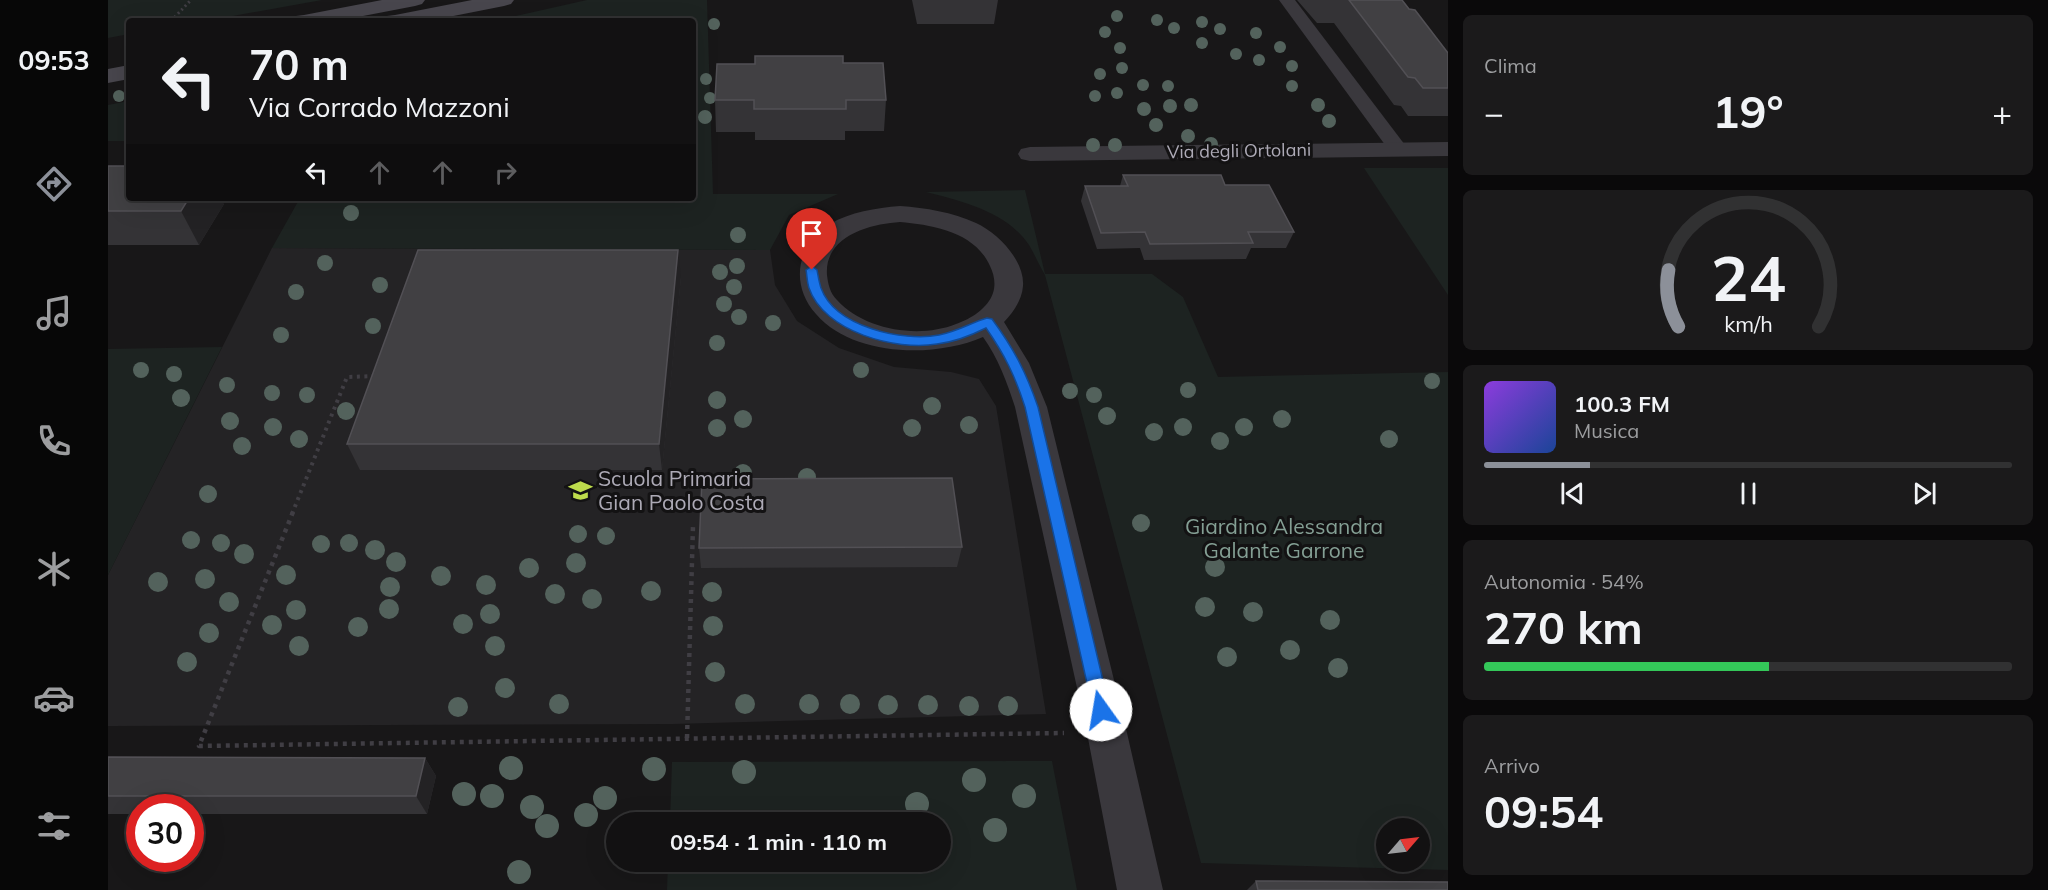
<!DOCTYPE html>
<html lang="it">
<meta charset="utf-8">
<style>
body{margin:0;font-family:Mulish,sans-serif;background:#1b1a1b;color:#f1f3f6;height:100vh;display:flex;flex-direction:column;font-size:22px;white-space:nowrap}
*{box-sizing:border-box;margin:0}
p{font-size:20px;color:#9c9d9f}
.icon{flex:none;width:33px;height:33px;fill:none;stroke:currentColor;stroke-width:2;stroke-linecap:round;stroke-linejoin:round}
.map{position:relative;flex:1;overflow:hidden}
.details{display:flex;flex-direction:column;gap:15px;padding:15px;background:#0a090a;width:600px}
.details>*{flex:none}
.guide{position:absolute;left:18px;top:18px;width:570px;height:183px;border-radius:6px;box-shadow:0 6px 24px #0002,0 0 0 2px #313132;background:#121112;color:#f1f3f6;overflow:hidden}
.needle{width:39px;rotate:62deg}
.fabs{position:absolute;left:1268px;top:818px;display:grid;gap:12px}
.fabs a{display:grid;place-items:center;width:54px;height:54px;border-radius:50%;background:#121112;box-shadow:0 6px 24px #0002,0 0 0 2px #313132;font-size:30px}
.speed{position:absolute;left:18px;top:794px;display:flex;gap:12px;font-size:30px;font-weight:700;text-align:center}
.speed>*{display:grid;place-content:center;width:78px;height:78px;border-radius:50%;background:#121112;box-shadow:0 6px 24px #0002,0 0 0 2px #313132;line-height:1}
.speed .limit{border:9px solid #d22;background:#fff;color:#111}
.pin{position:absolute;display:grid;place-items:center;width:51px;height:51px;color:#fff;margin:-62px -26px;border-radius:50% 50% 50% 0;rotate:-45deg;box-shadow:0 0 6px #0007}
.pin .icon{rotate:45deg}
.me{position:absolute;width:66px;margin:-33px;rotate:347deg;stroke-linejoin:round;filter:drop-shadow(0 0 4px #0008)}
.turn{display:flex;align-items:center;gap:21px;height:126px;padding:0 24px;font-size:27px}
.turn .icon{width:78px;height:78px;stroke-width:2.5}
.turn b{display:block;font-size:42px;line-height:51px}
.lanes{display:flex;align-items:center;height:57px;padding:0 24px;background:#0003;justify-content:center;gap:30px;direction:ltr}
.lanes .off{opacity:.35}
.big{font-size:45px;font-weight:700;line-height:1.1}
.details .widget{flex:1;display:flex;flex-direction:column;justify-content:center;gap:9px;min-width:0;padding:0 21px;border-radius:9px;background:#1b1a1b}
.details .dial{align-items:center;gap:0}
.dial svg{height:156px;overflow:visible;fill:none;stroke:#313132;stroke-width:7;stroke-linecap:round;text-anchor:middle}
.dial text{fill:#f1f3f6;stroke:none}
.song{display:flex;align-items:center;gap:18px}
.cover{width:72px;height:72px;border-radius:9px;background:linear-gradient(135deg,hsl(270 70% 55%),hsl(220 70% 35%))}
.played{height:6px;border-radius:3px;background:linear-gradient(90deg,#8c9099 20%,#313132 20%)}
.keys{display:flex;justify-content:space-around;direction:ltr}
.heat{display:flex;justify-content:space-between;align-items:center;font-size:33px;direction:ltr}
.charge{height:9px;border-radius:4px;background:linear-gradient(90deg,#34c759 54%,#313132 0)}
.trip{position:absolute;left:498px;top:812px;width:345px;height:60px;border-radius:30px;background:#121112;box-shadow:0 6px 24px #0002,0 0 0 2px #313132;font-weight:700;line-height:60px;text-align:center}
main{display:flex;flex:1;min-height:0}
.dock{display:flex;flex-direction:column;width:108px;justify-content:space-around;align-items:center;background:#070707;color:#9c9d9f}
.dock .icon{width:42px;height:42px}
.dock .active{color:#8c9099}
.dock b{font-size:27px;color:#f1f3f6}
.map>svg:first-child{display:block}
</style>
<main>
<nav class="dock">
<b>09:53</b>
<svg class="icon active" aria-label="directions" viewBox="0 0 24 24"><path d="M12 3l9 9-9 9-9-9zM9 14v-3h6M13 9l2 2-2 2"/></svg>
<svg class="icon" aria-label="music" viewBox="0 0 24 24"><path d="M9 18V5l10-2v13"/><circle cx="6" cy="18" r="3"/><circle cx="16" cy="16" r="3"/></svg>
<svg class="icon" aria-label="phone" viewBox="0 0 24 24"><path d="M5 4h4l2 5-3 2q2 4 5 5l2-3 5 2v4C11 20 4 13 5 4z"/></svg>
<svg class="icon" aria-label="climate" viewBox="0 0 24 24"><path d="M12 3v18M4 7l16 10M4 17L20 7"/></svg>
<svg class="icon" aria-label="car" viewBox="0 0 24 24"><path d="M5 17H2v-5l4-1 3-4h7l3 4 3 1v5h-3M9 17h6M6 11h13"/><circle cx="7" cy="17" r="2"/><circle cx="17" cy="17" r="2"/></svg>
<svg class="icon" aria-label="filters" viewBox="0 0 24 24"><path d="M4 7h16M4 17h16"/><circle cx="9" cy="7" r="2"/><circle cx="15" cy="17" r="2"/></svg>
</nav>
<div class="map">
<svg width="1340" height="890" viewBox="0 0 1340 890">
<rect width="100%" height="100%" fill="#181718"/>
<polygon fill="#242325" points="164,248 662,250 667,285 689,321 731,348 786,367 843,372 871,379 888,406 938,714 565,724 0,726 0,575"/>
<g fill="#1d2321" fill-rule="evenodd">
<polygon points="0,0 214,0 97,21 21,21 21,34 0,38"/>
<polygon points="479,0 599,0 605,194 730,194 681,215 662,250 164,248 192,198 585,198 585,21 385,21"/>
<polygon points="21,101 21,141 0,141 0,105"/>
<polygon points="1256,168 1340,168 1340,295"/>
<path d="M917 190 937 274H1044L1075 297 1110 377 1340 372V870L1093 863 937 275C931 265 927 255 921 245 899 212 854 201 818 192ZM1278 828H1311V861H1278Z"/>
<polygon points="114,347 0,575 0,349"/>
<polygon points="944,761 969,890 559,890 560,861 832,861 832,822 562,822 564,762"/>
</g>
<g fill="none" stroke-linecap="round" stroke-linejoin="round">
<polyline stroke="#403e44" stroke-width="3" stroke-dasharray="2 3" stroke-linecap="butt" points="63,21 83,0"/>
<polyline stroke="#403e44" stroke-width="4" stroke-dasharray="3 4.5" stroke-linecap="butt" points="184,514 239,377 268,376"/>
<g stroke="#403e44" stroke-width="4.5" stroke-dasharray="4 5" stroke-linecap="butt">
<polyline points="185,512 91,746 956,733"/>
<polyline points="579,738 585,526"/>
</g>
<polygon fill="#3a383d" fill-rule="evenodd" points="1171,0 1187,0 1297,145 1300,149 1297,153 1283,153"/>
<g fill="#3a383d" fill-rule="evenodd">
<polygon points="1340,142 1340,156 922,161 913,159 910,154 913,149 922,147"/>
<path d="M792 206C818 208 844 212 868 223 890 233 917 261 915 286 914 300 905 313 896 322L921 363 939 407 1019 733 1055 890H1009L979 733 907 407C899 382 890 358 875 337 827 358 745 357 708 314 682 285 688 245 722 224 742 212 768 208 792 206ZM792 222C825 225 867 232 882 266 886 274 888 284 885 293 880 308 863 319 848 324 811 339 756 330 729 300 722 293 720 284 719 275 716 236 762 224 792 222Z"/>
</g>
<g fill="#48464d" fill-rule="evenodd">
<polygon points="274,0 317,0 314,4 307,6 229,21 185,21 188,16 196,15"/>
<polygon points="364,0 406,0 403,4 396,6 320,21 276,21 279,16 287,15"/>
<polygon points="21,65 21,79 0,83 0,69"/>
</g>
</g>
<g fill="#53625c">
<circle cx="1009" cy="16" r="6"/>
<circle cx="1049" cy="20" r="6"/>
<circle cx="1094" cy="22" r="6"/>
<circle cx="606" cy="24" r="6"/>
<circle cx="1066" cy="28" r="6"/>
<circle cx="1112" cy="29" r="6"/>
<circle cx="997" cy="32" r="6"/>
<circle cx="1148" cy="33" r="6"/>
<circle cx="1094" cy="43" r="6"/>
<circle cx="1172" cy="47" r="6"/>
<circle cx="1012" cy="48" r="6"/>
<circle cx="1128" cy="54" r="6"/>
<circle cx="1151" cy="60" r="6"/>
<circle cx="1184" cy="66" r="6"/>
<circle cx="1014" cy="68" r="6"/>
<circle cx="992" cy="74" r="6"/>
<circle cx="598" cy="79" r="6"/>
<circle cx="1035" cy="85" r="6"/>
<circle cx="1060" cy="86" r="6"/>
<circle cx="1184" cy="86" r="6"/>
<circle cx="1009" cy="93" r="6"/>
<circle cx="11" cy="96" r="6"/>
<circle cx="987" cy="96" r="6"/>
<circle cx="602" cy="98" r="6"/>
<circle cx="1083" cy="105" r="7"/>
<circle cx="1210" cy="105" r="7"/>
<circle cx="1062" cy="106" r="7"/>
<circle cx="1036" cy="109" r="7"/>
<circle cx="597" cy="117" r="7"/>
<circle cx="1221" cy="121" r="7"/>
<circle cx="1048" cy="125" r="7"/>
<circle cx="1080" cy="136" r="7"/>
<circle cx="1103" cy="144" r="7"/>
<circle cx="985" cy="145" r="7"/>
<circle cx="1007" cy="145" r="7"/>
<circle cx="243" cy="213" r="8"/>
<circle cx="630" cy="235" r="8"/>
<circle cx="217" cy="263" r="8"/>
<circle cx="629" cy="266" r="8"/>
<circle cx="612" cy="272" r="8"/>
<circle cx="272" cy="285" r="8"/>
<circle cx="626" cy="287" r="8"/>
<circle cx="188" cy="292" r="8"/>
<circle cx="616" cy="304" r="8"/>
<circle cx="631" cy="317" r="8"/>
<circle cx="665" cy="323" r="8"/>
<circle cx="265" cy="326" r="8"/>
<circle cx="173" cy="335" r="8"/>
<circle cx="609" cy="343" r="8"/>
<circle cx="33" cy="370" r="8"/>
<circle cx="753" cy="370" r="8"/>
<circle cx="66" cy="374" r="8"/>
<circle cx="1324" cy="381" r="8"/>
<circle cx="119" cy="385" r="8"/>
<circle cx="1080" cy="390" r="8"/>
<circle cx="962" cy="391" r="8"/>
<circle cx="164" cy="393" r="8"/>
<circle cx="199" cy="395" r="8"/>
<circle cx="986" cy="395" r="8"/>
<circle cx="73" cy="398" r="9"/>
<circle cx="609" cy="400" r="9"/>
<circle cx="824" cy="406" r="9"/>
<circle cx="238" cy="411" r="9"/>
<circle cx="999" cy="416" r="9"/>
<circle cx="635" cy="419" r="9"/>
<circle cx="1174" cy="419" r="9"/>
<circle cx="122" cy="421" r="9"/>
<circle cx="861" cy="425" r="9"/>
<circle cx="165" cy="427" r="9"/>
<circle cx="1075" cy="427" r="9"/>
<circle cx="1136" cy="427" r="9"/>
<circle cx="609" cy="428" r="9"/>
<circle cx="804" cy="428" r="9"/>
<circle cx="1046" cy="432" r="9"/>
<circle cx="191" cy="439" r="9"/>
<circle cx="1281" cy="439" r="9"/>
<circle cx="1112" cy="441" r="9"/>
<circle cx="134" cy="446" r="9"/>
<circle cx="635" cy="473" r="9"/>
<circle cx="699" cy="477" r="9"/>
<circle cx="100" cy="494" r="9"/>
<circle cx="1033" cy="523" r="9"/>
<circle cx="470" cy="534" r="9"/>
<circle cx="498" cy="536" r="9"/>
<circle cx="83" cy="540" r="9"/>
<circle cx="113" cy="543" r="9"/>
<circle cx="241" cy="543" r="9"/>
<circle cx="213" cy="544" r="9"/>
<circle cx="267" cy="550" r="10"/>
<circle cx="136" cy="554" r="10"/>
<circle cx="288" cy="562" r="10"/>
<circle cx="468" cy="563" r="10"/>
<circle cx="1107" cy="567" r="10"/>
<circle cx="421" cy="568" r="10"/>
<circle cx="178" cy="575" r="10"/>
<circle cx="333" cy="576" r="10"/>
<circle cx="97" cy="579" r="10"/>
<circle cx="50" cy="582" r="10"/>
<circle cx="378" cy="585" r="10"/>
<circle cx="282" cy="587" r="10"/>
<circle cx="543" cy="591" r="10"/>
<circle cx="604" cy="592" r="10"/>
<circle cx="447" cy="594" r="10"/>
<circle cx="484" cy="599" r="10"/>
<circle cx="121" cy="602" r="10"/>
<circle cx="1097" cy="607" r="10"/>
<circle cx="281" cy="609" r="10"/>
<circle cx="188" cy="610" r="10"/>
<circle cx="1145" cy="612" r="10"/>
<circle cx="382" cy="614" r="10"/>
<circle cx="1222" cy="620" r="10"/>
<circle cx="355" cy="624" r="10"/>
<circle cx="164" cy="625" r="10"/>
<circle cx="605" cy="626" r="10"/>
<circle cx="250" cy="627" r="10"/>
<circle cx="101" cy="633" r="10"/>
<circle cx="191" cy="646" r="10"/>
<circle cx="387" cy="646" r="10"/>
<circle cx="1182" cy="650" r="10"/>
<circle cx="1119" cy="657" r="10"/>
<circle cx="79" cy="662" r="10"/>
<circle cx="1230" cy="668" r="10"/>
<circle cx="607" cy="672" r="10"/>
<circle cx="397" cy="688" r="10"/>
<circle cx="451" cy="704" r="10"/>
<circle cx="637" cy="704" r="10"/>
<circle cx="701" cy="704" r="10"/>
<circle cx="742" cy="704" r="10"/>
<circle cx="780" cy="705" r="10"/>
<circle cx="820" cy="705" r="10"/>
<circle cx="861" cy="706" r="10"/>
<circle cx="900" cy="706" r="10"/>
<circle cx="350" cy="707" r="10"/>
<circle cx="403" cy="768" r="12"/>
<circle cx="546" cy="769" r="12"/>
<circle cx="636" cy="772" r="12"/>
<circle cx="866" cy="780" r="12"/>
<circle cx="356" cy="794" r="12"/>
<circle cx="384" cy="796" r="12"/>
<circle cx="916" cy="796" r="12"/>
<circle cx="497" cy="798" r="12"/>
<circle cx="809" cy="804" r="12"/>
<circle cx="424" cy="807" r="12"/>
<circle cx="478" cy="815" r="12"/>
<circle cx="439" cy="826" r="12"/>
<circle cx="887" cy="830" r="12"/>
<circle cx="411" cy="872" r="12"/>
</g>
<g fill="#343336">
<polygon points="804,0 890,0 886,24 809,24"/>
<polygon points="1189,0 1241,0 1301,9 1340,53 1340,116 1300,116 1293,106 1286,105 1226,23 1209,23"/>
<polygon points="735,63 778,100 776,131 737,131 737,140 647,140 647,132 608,132 607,100"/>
<polygon points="0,166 116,204 91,245 0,245"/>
<polygon points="1015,175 1117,185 1186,232 1178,248 1143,248 1138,259 1036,260 1032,248 989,249 973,201 977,186 1012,186"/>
<polygon points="573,277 554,470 252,470 239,444"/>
<polygon points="854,547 849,567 593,568 591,548"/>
<polygon points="0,757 317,758 328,776 319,814 82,814 82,807 32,807 32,814 0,814"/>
<polygon points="1148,881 1340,890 1139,890"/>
</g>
<g fill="#232224">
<polygon points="81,198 113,198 116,204 91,245 73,211"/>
<polygon points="570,250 573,277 554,470 551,444"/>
<polygon points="317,758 328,776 319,814 308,796"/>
</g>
<g fill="#414043" stroke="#525055" stroke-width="1.5">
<polygon points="1241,0 1294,0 1301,9 1307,10 1340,53 1340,88 1315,88 1307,78 1300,77"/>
<polygon points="647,56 735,56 735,63 775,63 778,100 738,100 738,109 646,109 646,100 607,100 609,64 647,64"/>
<polygon points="0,166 21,166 21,198 81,198 73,211 0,211"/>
<polygon points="1015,175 1113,175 1117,185 1161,185 1186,232 1140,232 1145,243 1042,244 1037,232 993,233 977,186 1020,186"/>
<polygon points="310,250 570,250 551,444 239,444"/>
<polygon points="844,478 854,547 591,548 594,479"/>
<polygon points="0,757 317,758 308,796 0,796"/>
<polygon points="1148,881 1340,882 1340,890 1150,890"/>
</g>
<path fill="#1a73e8" stroke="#114b97" stroke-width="1.5" d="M704 266 709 270C710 275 711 282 713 288 727 327 795 342 831 335 851 331 862 323 879 318L884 319C906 349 918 372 930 407L1002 710 999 715 993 717 988 715 985 710 917 407C907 376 897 355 878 328 862 336 847 342 829 344 788 351 716 332 701 288 699 282 699 275 698 270Z"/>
<defs>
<symbol id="school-bare" viewBox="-9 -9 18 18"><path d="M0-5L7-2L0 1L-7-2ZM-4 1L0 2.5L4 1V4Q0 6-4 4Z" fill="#bddb4c" stroke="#131213" stroke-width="2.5" paint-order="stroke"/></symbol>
</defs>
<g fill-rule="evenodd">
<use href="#school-bare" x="456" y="474" width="33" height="33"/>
</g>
<g text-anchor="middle" stroke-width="6" stroke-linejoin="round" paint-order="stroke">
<g font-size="18" fill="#adaab6" stroke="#131213">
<text transform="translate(1131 151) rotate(-1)" y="6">Via degli Ortolani</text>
</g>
<g font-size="21" fill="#adaab6" stroke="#131213" text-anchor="start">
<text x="490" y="486">Scuola Primaria<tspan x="490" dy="24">Gian Paolo Costa</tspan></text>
</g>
<g font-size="21" fill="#849f94" stroke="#131213">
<text x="1176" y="534">Giardino Alessandra<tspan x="1176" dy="24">Galante Garrone</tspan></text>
</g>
</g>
</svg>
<div class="fabs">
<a><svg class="needle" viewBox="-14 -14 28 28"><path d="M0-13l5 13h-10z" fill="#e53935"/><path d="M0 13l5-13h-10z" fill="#9c9d9f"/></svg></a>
</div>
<div class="speed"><div class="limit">30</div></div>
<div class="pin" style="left:704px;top:270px;background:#d93025"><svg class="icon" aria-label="arrive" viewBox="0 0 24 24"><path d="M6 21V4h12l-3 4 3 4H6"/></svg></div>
<svg class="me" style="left:993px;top:710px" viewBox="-20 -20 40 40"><circle r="19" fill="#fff"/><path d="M0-13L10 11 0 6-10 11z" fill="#1a73e8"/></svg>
<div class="trip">09:54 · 1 min · 110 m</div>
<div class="guide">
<div class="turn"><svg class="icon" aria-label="left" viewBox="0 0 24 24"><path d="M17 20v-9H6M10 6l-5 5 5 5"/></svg><div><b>70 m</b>Via Corrado Mazzoni</div></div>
<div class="lanes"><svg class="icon" aria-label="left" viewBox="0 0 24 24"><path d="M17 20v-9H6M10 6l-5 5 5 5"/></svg><svg class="icon off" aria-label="ahead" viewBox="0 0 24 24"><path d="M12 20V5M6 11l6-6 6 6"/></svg><svg class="icon off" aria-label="ahead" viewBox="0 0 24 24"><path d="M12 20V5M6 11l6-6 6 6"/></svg><svg class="icon off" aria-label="right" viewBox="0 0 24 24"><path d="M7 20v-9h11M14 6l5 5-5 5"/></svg></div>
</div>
</div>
<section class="details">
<div class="widget"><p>Clima</p>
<div class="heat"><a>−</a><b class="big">19°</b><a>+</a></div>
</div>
<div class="widget dial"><svg viewBox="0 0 100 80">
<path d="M14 69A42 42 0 1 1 86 69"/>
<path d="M14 69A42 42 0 0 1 9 40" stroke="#8c9099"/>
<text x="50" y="56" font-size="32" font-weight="700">24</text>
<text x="50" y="72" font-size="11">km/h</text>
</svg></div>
<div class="widget">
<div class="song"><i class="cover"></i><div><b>100.3 FM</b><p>Musica</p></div></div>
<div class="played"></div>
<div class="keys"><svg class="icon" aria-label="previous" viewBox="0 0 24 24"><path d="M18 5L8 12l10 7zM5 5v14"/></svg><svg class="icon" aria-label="pause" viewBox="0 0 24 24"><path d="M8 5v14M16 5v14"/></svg><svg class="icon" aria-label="next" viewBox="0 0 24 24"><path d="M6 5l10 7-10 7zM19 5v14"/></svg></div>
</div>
<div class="widget"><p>Autonomia · 54%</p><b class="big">270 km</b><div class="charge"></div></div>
<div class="widget"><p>Arrivo</p><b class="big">09:54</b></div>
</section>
</main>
